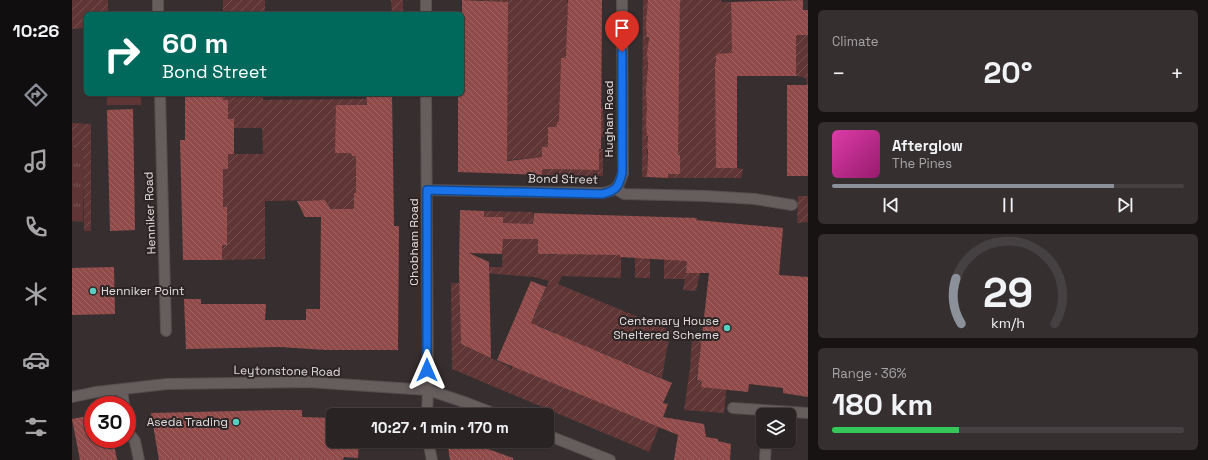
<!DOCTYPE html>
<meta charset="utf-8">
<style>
body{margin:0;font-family:"Space Grotesk",sans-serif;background:#352f30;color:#f1f3f6;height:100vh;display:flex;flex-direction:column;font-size:15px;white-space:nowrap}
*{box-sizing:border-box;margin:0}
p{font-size:13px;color:#a5a4a6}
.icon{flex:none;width:22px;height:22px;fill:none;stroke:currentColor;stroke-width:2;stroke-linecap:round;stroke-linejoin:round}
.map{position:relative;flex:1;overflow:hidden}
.panel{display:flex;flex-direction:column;gap:10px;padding:10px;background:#171313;width:400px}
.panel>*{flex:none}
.banner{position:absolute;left:12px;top:12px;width:380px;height:84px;border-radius:6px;box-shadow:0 1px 3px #0004,0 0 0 1px #454041;background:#00695c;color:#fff;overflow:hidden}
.controls{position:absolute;left:684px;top:408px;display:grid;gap:8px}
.controls a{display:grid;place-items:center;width:40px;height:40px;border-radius:6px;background:#292323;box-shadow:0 1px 3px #0004,0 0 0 1px #454041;font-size:20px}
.speed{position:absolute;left:12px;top:396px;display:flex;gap:8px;font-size:20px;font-weight:700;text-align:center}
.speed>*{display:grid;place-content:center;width:52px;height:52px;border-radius:50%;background:#292323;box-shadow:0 1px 3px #0004,0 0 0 1px #454041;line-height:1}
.speed .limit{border:6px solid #d22;background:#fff;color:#111}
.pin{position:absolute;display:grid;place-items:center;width:34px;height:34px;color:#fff;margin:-41px -17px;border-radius:50% 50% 50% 0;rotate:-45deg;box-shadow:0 0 4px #0007}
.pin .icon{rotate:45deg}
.me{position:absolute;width:44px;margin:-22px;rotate:0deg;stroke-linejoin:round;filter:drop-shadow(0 0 3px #0008)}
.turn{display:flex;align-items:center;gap:14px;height:84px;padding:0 12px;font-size:18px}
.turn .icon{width:52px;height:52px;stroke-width:2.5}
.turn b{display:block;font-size:28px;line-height:34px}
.big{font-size:30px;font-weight:800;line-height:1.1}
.panel .card{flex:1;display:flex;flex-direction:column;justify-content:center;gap:6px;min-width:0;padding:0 14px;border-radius:6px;background:#352f30}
.panel .dial{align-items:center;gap:0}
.dial svg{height:104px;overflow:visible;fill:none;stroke:#454041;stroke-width:7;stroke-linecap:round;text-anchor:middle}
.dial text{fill:#f1f3f6;stroke:none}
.song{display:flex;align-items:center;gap:12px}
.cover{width:48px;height:48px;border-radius:6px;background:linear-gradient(135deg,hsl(320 70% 55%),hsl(320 70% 35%))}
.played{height:4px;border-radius:2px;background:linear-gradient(90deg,#8c9099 80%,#454041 80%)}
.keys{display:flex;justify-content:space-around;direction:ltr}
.heat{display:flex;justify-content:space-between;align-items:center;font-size:22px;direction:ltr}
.charge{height:6px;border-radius:3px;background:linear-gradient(90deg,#34c759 36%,#454041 0)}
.trip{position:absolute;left:254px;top:408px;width:228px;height:40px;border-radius:6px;background:#292323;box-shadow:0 1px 3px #0004,0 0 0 1px #454041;font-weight:800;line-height:40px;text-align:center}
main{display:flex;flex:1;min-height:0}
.menu{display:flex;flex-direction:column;width:72px;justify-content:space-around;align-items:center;background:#100e0e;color:#a5a4a6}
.menu .icon{width:28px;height:28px}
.menu .on{color:#8c9099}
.menu b{font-size:18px;color:#f1f3f6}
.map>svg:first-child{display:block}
</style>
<main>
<nav class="menu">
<b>10:26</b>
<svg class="icon on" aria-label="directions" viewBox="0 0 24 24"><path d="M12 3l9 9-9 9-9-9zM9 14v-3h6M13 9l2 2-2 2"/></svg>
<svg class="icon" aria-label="music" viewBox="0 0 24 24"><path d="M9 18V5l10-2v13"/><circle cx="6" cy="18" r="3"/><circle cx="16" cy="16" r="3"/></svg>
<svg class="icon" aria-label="phone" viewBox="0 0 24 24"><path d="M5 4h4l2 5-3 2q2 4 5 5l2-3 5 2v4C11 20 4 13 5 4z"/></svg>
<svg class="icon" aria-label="climate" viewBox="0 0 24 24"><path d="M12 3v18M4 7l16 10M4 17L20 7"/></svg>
<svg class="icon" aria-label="car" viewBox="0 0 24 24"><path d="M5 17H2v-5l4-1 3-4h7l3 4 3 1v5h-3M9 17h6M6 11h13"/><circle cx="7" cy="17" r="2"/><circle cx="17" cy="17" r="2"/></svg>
<svg class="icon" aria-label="filters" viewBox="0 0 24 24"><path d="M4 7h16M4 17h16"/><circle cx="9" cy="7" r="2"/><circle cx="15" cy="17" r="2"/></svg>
</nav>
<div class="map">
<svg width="736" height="460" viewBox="0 0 736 460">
<defs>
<pattern id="park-tufts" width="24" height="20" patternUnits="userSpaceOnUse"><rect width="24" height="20" fill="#5f3635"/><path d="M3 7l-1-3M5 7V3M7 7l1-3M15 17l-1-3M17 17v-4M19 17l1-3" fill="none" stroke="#765352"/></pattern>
<pattern id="garden-furrows" width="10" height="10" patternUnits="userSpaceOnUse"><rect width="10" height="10" fill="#5f3635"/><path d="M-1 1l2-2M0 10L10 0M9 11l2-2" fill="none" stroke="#765352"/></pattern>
<pattern id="building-back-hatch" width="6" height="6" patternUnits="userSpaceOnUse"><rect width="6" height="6" fill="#904a49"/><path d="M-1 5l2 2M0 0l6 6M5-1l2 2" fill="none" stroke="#9f6463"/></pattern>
</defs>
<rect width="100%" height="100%" fill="#372f2f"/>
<rect fill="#5f3635" x="35" y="94" width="34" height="11"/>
<polygon fill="url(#park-tufts)" points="0,145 3,145 9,149 11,157 11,222 0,221"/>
<g fill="url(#garden-furrows)">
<polygon points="0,0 36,0 36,14 14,14 14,28 0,29"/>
<polygon points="151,0 193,0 193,14 134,14 134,13 151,13"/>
<polygon points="319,0 331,0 331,14 320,14"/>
<polygon points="411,0 495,0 495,3 507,4 507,14 495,14 495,23 507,23 495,30 495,45 506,58 489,58 488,102 506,108 529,109 531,106 532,137 526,137 492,122 485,122 485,127 476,127 476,147 470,147 470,157 435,160 435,90 411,90 435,82 436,31 411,30 411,19 436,20 436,2 411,1"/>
<polygon points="571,0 576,0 575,177 570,177"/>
<polygon points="608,0 649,0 650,2 659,2 659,27 731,25 731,35 736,35 736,85 735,85 734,78 665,64 665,168 671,169 669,178 596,178 596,155 607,61"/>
<polygon points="151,94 191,94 191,100 294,99 294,105 264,106 264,123 281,139 263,139 263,153 279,153 280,156 296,156 296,178 284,178 284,186 296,186 287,209 279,209 279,217 266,217 253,200 193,201 193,259 150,260 150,251 133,251 133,245 155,245 155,207 151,207 151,169 156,169 156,154 191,154 190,128 162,128 162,119 135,119 135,109 156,108 156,101 151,100"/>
<polygon points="0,123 19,124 19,231 12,231 11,157 9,149 3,145 0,145"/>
<polygon points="527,149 531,149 531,176 470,175 470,169 527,170"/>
<polygon points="726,196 736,196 736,222 725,223"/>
<polygon points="412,211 461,212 461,239 466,239 466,254 485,255 485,238 494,254 514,255 515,239 524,254 543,255 549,239 549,278 490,276 486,284 600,331 595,348 590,378 552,362 544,382 534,378 542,358 523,350 505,365 512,345 493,338 485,357 476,353 484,333 465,325 451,342 477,281 462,277 412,273 412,267 430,267 431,223 431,217 412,217"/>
<polygon points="578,240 578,278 563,278 563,257"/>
<polygon points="592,256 615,261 614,273 628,273 624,291 611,290 613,279 592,279"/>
<polygon points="379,283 388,283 389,344 438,367 438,371 441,366 587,427 577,452 380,369"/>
<polygon points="620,335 635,338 629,344 627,358 632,359 631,369 626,369 624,380 630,381 629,387 655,382 652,413 612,410 618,369"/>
</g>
<g fill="url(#building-back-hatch)">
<polygon points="390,0 436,2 435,161 470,157 470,147 476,147 476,127 485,127 485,122 487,122 489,58 494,58 496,0 530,0 529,149 527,149 527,170 470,169 470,175 386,172 386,94 390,94"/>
<polygon points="576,0 608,0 606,155 608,155 608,174 596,174 596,178 575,177 576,149 575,149 576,136 575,136 574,122 575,107 574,91 576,65 575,53 577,37 575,37 574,24"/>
<polygon points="731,0 731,10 736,10 736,35 724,35 724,76 665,76 665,168 644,168 643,63 644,63 644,54 660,53 659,2"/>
<rect x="715" y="85" width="21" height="91"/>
<polygon points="113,94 151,94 151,100 156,100 156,119 162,119 162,154 156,154 156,169 151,169 151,207 155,207 155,245 150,245 150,260 111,260 108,140 113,140"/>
<polygon points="294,94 320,94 322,226 327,226 326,350 254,350 208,347 114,349 112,299 129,299 129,304 194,304 193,320 234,320 234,309 248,309 249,217 233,217 225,201 253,200 259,209 282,209 282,193 284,193 284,156 280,156 279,153 263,153 264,105 295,105"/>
<polygon points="61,109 63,230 38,231 35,110"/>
<polygon points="388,210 412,211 412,217 431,217 431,223 461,224 462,213 625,218 624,220 711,228 707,275 736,277 736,397 711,393 711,388 677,384 676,392 629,387 630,381 625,380 637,273 614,273 615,261 548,257 548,255 466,254 466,239 431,239 430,254 397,253 417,262 419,358 389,344 387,271"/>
<polygon points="42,267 43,314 0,315 0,268"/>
<polygon points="459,281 474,287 459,323 600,383 591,403 596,404 591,417 632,424 634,437 646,439 646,441 659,444 658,460 602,460 606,435 425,360"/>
<polygon points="205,410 230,410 230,417 261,418 261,441 287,441 286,458 272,457 271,460 87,460 79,413"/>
<polygon points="21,415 21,439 41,439 45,460 8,460 0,419"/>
<polygon points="375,441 397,442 441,458 441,460 378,460"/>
</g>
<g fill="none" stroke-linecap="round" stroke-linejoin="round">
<defs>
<g id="minor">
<polyline points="86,0 86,14"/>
<polyline points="354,0 354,14"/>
<polyline points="88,94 94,331"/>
<polyline points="354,94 356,390 355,415"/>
<polyline points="544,189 552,194 634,196 683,199 720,205"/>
<path d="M355 190 530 193C544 191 547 187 551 173L550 0"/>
<polyline points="50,389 52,405"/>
<polyline points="661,408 736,413"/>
<polyline points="55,422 57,433 63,441 67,460"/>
<polyline points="356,441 360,460"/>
<polyline points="693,460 694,441"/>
</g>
<g id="tertiary">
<polyline points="0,397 24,392 95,384 236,382 356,390 395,403 426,415"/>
<polyline points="475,435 538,460"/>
</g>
</defs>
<use href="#minor" stroke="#554e4e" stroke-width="12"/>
<use href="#tertiary" stroke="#554e4e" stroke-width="12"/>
<use href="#minor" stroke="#665d5d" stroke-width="10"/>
<use href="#tertiary" stroke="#665d5d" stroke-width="10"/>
</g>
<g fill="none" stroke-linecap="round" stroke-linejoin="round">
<defs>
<path id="route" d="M355 370V190L530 194C544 191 547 187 550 173V52"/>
</defs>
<use href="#route" stroke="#114b97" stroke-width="10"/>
<use href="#route" stroke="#1a73e8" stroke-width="7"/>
</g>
<g fill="#58cec0" stroke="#2c2525" stroke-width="1.5">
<circle cx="21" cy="291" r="4"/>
<circle cx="655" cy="328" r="4"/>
<circle cx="164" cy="422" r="4"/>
</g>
<g text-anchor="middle" stroke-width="4" stroke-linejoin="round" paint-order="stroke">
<g font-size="12" fill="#e2dddc" stroke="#2c2525">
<text transform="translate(537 119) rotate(-90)" y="4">Hughan Road</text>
<text transform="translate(491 179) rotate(1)" y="4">Bond Street</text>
<text transform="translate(78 213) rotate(-92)" y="4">Henniker Road</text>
<text transform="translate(342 242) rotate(-90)" y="4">Chobham Road</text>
<text transform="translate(215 371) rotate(1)" y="4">Leytonstone Road</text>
</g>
<g font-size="12" fill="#e2dddc" stroke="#2c2525" text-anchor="end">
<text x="29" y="295" text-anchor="start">Henniker Point</text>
<text x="647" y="325">Centenary House<tspan x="647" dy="14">Sheltered Scheme</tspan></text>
<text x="156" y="426">Aseda Trading</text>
</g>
</g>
</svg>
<div class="controls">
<a><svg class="icon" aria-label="layers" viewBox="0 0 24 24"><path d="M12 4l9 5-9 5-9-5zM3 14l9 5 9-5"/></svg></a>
</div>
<div class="speed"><div class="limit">30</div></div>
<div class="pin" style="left:550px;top:52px;background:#d93025"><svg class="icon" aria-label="arrive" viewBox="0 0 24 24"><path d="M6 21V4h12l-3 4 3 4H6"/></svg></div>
<svg class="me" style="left:355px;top:370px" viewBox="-20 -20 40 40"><path d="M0-17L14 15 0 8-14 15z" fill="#1a73e8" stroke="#fff" stroke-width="4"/></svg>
<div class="trip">10:27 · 1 min · 170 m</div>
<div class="banner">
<div class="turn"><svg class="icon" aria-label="right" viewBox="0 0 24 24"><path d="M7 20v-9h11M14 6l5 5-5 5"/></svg><div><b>60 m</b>Bond Street</div></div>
</div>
</div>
<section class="panel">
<div class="card"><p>Climate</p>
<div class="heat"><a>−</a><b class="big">20°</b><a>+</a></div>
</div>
<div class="card">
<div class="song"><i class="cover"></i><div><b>Afterglow</b><p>The Pines</p></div></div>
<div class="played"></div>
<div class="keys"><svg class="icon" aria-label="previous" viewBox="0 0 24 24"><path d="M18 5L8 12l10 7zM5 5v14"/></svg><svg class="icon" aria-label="pause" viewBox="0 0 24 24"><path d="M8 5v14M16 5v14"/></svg><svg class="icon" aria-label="next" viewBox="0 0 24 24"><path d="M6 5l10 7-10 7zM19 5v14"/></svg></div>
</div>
<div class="card dial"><svg viewBox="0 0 100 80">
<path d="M14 69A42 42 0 1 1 86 69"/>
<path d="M14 69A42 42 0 0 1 10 34" stroke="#8c9099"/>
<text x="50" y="56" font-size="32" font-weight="700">29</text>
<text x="50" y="72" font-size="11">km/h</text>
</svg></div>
<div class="card"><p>Range · 36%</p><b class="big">180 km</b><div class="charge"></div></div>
</section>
</main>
